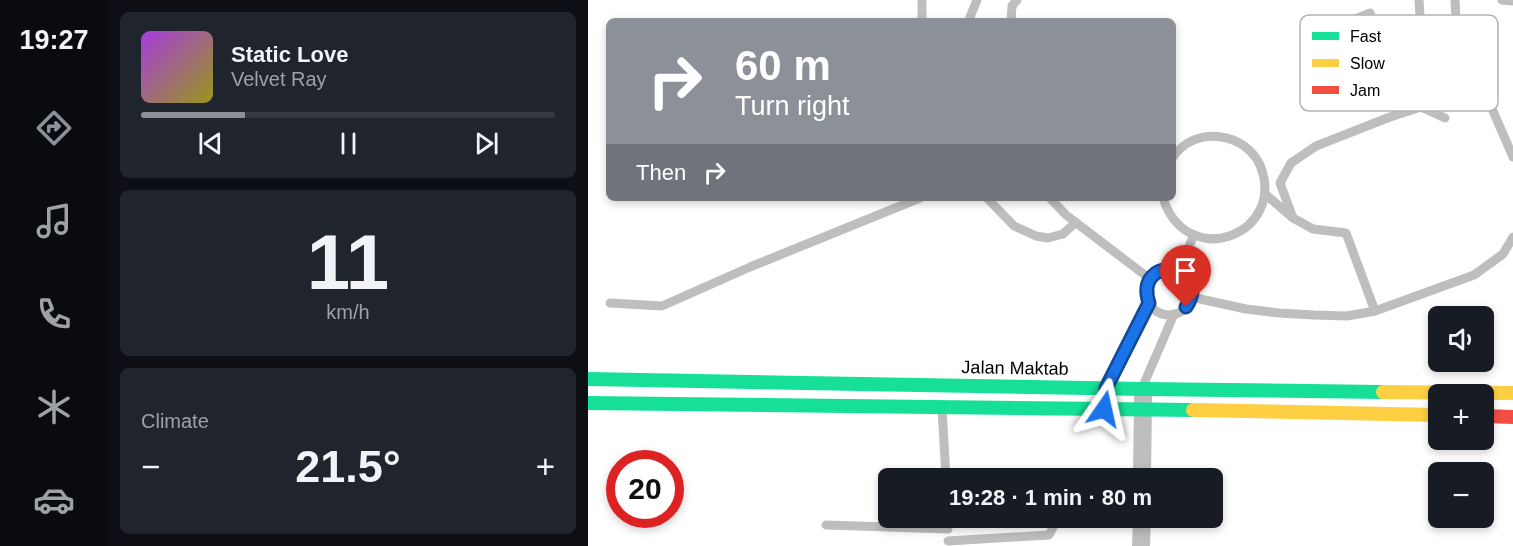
<!DOCTYPE html>
<meta charset="utf-8">
<style>
body{margin:0;font-family:Helvetica,sans-serif;background:#20242c;color:#f1f3f6;height:100vh;display:flex;flex-direction:column;font-size:22px;white-space:nowrap}
*{box-sizing:border-box;margin:0}
p{font-size:20px;color:#9ea1a6}
.icon{flex:none;width:33px;height:33px;fill:none;stroke:currentColor;stroke-width:2;stroke-linecap:round;stroke-linejoin:round}
.map{position:relative;flex:1;overflow:hidden}
.details{display:flex;flex-direction:column;gap:12px;padding:12px;background:#0d0f14;width:480px}
.details>*{flex:none}
.hud{position:absolute;left:18px;top:18px;width:570px;height:183px;border-radius:9px;box-shadow:0 3px 9px #0003;background:#8c9099;color:#fff;overflow:hidden}
.fabs{position:absolute;left:840px;top:306px;display:grid;gap:12px}
.fabs a{display:grid;place-items:center;width:66px;height:66px;border-radius:9px;background:#171b24;box-shadow:0 3px 9px #0003;font-size:30px}
.speed{position:absolute;left:18px;top:450px;display:flex;gap:12px;font-size:30px;font-weight:700;text-align:center}
.speed>*{display:grid;place-content:center;width:78px;height:78px;border-radius:50%;background:#171b24;box-shadow:0 3px 9px #0003;line-height:1}
.speed .limit{border:9px solid #d22;background:#fff;color:#111}
.pin{position:absolute;display:grid;place-items:center;width:51px;height:51px;color:#fff;margin:-62px -26px;border-radius:50% 50% 50% 0;rotate:-45deg;box-shadow:0 0 6px #0007}
.pin .icon{rotate:45deg}
.me{position:absolute;width:66px;margin:-33px;rotate:11deg;stroke-linejoin:round;filter:drop-shadow(0 0 4px #0008)}
.turn{display:flex;align-items:center;gap:21px;height:126px;padding:0 30px;font-size:27px}
.turn .icon{width:78px;height:78px;stroke-width:2.5}
.turn b{display:block;font-size:42px;line-height:51px}
.then{display:flex;align-items:center;height:57px;padding:0 30px;background:#0003;gap:12px;font-size:22px}
.big{font-size:45px;font-weight:600;line-height:1.1}
.details .card{flex:1;display:flex;flex-direction:column;justify-content:center;gap:9px;min-width:0;padding:0 21px;border-radius:9px;background:#20242c}
.details .dial{align-items:center;gap:0}
.dial b{font-size:78px;line-height:1}
.song{display:flex;align-items:center;gap:18px}
.cover{width:72px;height:72px;border-radius:9px;background:linear-gradient(135deg,hsl(280 70% 55%),hsl(60 70% 35%))}
.played{height:6px;border-radius:3px;background:linear-gradient(90deg,#8c9099 25%,#363941 25%)}
.keys{display:flex;justify-content:space-around;direction:ltr}
.heat{display:flex;justify-content:space-between;align-items:center;font-size:33px;direction:ltr}
.trip{position:absolute;left:290px;top:468px;width:345px;height:60px;border-radius:9px;background:#171b24;box-shadow:0 3px 9px #0003;font-weight:600;line-height:60px;text-align:center}
main{display:flex;flex:1;min-height:0}
.tab-bar{display:flex;flex-direction:column;width:108px;justify-content:space-around;align-items:center;background:#090b0e;color:#9ea1a6}
.tab-bar .icon{width:42px;height:42px}
.tab-bar .selected{color:#8c9099}
.tab-bar b{font-size:27px;color:#f1f3f6}
.map>svg:first-child{display:block}
</style>
<main>
<nav class="tab-bar">
<b>19:27</b>
<svg class="icon selected" aria-label="directions" viewBox="0 0 24 24"><path d="M12 3l9 9-9 9-9-9zM9 14v-3h6M13 9l2 2-2 2"/></svg>
<svg class="icon" aria-label="music" viewBox="0 0 24 24"><path d="M9 18V5l10-2v13"/><circle cx="6" cy="18" r="3"/><circle cx="16" cy="16" r="3"/></svg>
<svg class="icon" aria-label="phone" viewBox="0 0 24 24"><path d="M5 4h4l2 5-3 2q2 4 5 5l2-3 5 2v4C11 20 4 13 5 4z"/></svg>
<svg class="icon" aria-label="climate" viewBox="0 0 24 24"><path d="M12 3v18M4 7l16 10M4 17L20 7"/></svg>
<svg class="icon" aria-label="car" viewBox="0 0 24 24"><path d="M5 17H2v-5l4-1 3-4h7l3 4 3 1v5h-3M9 17h6M6 11h13"/><circle cx="7" cy="17" r="2"/><circle cx="17" cy="17" r="2"/></svg>
</nav>
<section class="details">
<div class="card">
<div class="song"><i class="cover"></i><div><b>Static Love</b><p>Velvet Ray</p></div></div>
<div class="played"></div>
<div class="keys"><svg class="icon" aria-label="previous" viewBox="0 0 24 24"><path d="M18 5L8 12l10 7zM5 5v14"/></svg><svg class="icon" aria-label="pause" viewBox="0 0 24 24"><path d="M8 5v14M16 5v14"/></svg><svg class="icon" aria-label="next" viewBox="0 0 24 24"><path d="M6 5l10 7-10 7zM19 5v14"/></svg></div>
</div>
<div class="card dial"><b>11</b><p>km/h</p></div>
<div class="card"><p>Climate</p>
<div class="heat"><a>−</a><b class="big">21.5°</b><a>+</a></div>
</div>
</section>
<div class="map">
<svg width="925" height="546" viewBox="0 0 925 546">
<rect width="100%" height="100%" fill="#fff"/>
<g fill="none" stroke-linecap="round" stroke-linejoin="round">
<g stroke="#bebebe" stroke-width="9">
<polyline points="334,0 334,21"/>
<polyline points="831,0 833,32 843,59 861,65 886,67"/>
<polyline points="867,0 868,19 878,49 925,157"/>
<polyline points="914,0 925,1"/>
<polyline points="383,21 382,17 389,0"/>
<polyline points="423,21 424,6 429,0"/>
<polyline points="819,111 814,89 782,13 740,30 764,103 806,93 861,65"/>
<polyline points="677,194 705,218 725,229 758,233 787,311"/>
<polyline points="399,198 426,226 448,236 460,238 475,234 488,222"/>
<polyline points="462,198 478,215 562,279"/>
<path d="M575 198C599 273 700 234 672 165 665 150 650 139 633 137 614 134 596 141 585 157"/>
<polyline points="705,218 692,183 703,163 728,146 802,117 833,107 857,118"/>
<circle cx="581" cy="292" r="23"/>
<polyline points="590,271 606,235"/>
<polyline points="603,297 658,309 691,313 726,315 759,316 787,311 886,275 915,254 925,237"/>
<polyline points="22,303 74,306 162,267 332,198"/>
<polyline points="519,386 561,303"/>
<polyline points="555,386 586,314"/>
<polyline points="354,408 358,478"/>
<polyline points="469,478 472,478"/>
<polyline points="238,525 360,529"/>
<polyline points="360,541 461,535 470,518"/>
</g>
<g stroke="#bebebe" stroke-width="18">
<polyline points="554,478 555,396"/>
<polyline points="553,546 554,518"/>
</g>
<g stroke="#16e098" stroke-width="14">
<polyline points="0,379 555,389 795,392"/>
<polyline points="0,403 605,410"/>
</g>
<g stroke="#ffcf43" stroke-width="14">
<polyline points="795,392 925,393"/>
<polyline points="605,410 850,415"/>
</g>
<polyline stroke="#f24e42" stroke-width="14" points="896,416 925,417"/>
</g>
<g fill="none" stroke-linecap="round" stroke-linejoin="round">
<defs>
<path id="route" d="M516 409 518 388 561 303C545 253 626 264 598 307"/>
</defs>
<use href="#route" stroke="#114b97" stroke-width="15"/>
<use href="#route" stroke="#1a73e8" stroke-width="10"/>
</g>
<g text-anchor="middle" stroke-width="6" stroke-linejoin="round" paint-order="stroke">
<g font-size="18" fill="#000" stroke="#fff">
<text transform="translate(427 368) rotate(1)" y="6">Jalan Maktab</text>
</g>
</g>
<rect x="712" y="15" width="198" height="96" rx="9" fill="#fff" stroke="#b2b2b2" stroke-width="1.5"/>
<rect x="724" y="32" width="27" height="8" fill="#16e098"/>
<rect x="724" y="59" width="27" height="8" fill="#ffcf43"/>
<rect x="724" y="86" width="27" height="8" fill="#f24e42"/>
<g font-size="16" fill="#000">
<text x="762" y="42">Fast</text>
<text x="762" y="69">Slow</text>
<text x="762" y="96">Jam</text>
</g>
</svg>
<div class="fabs">
<a><svg class="icon" aria-label="sound" viewBox="0 0 24 24"><path d="M4 9h4l5-4v14l-5-4H4zM17 9q2 3 0 6"/></svg></a>
<a>+</a>
<a>−</a>
</div>
<div class="speed"><div class="limit">20</div></div>
<div class="pin" style="left:598px;top:307px;background:#d93025"><svg class="icon" aria-label="arrive" viewBox="0 0 24 24"><path d="M6 21V4h12l-3 4 3 4H6"/></svg></div>
<svg class="me" style="left:516px;top:409px" viewBox="-20 -20 40 40"><path d="M0-17L14 15 0 8-14 15z" fill="#1a73e8" stroke="#fff" stroke-width="4"/></svg>
<div class="trip">19:28 · 1 min · 80 m</div>
<div class="hud">
<div class="turn"><svg class="icon" aria-label="right" viewBox="0 0 24 24"><path d="M7 20v-9h11M14 6l5 5-5 5"/></svg><div><b>60 m</b>Turn right</div></div>
<div class="then">Then<svg class="icon" aria-label="right" viewBox="0 0 24 24"><path d="M7 20v-9h11M14 6l5 5-5 5"/></svg></div>
</div>
</div>
</main>
